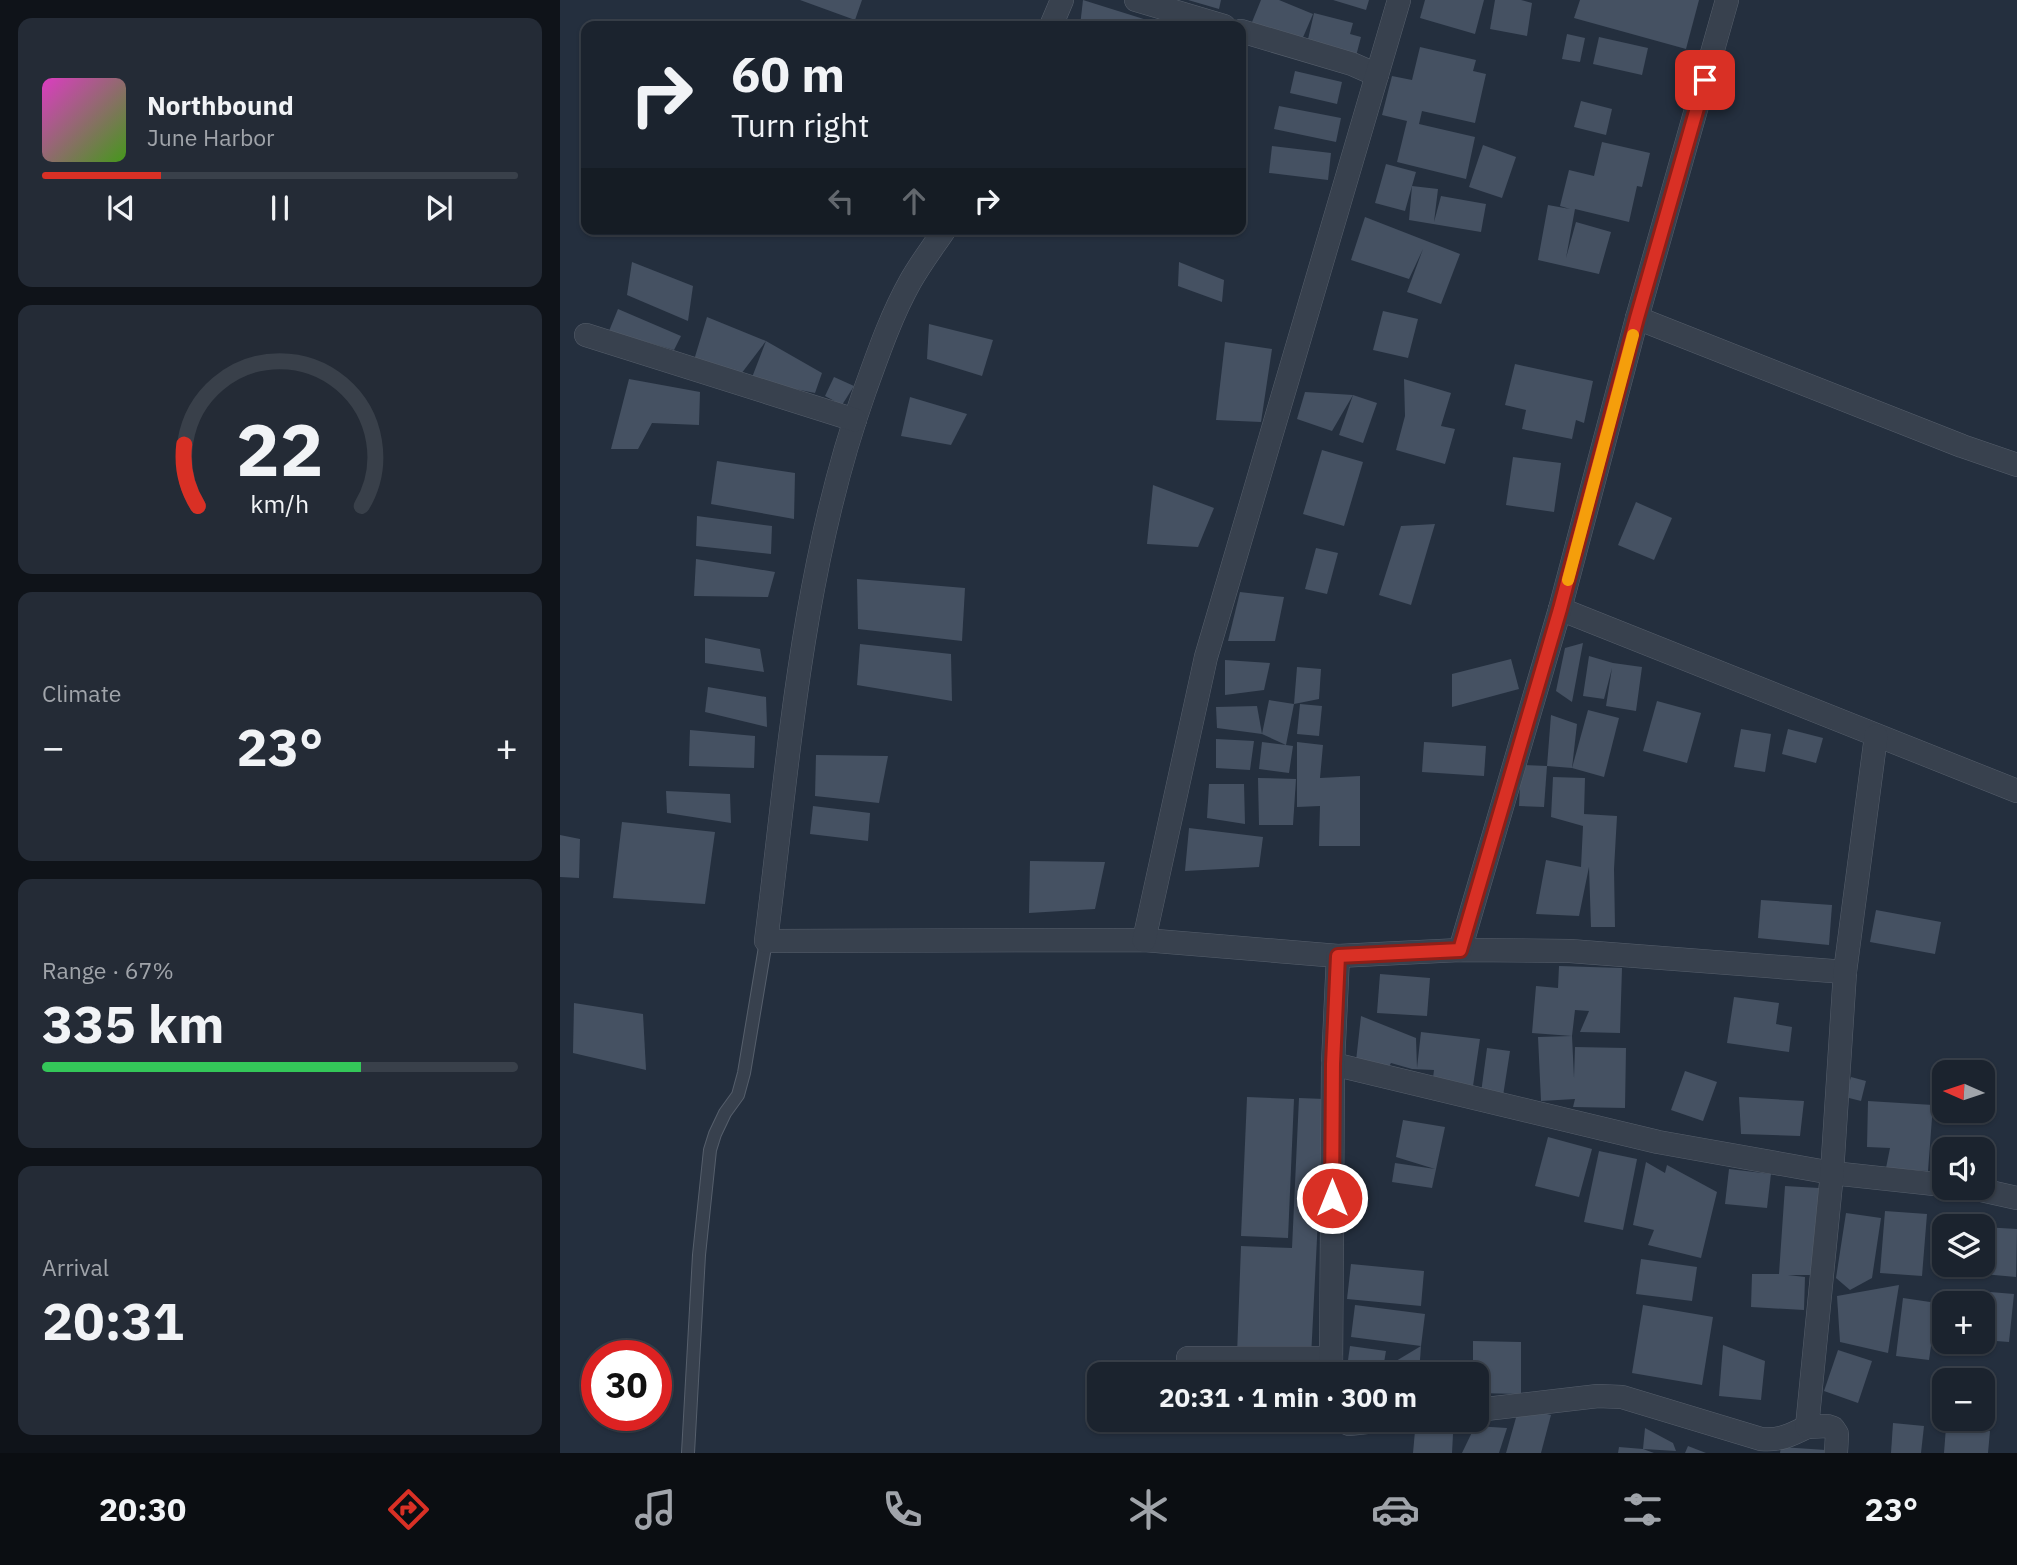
<!DOCTYPE html>
<meta charset="utf-8">
<style>
body{margin:0;font-family:"IBM Plex Sans",sans-serif;background:#242b36;color:#f1f3f6;height:100vh;display:flex;flex-direction:column;font-size:26px;white-space:nowrap}
*{box-sizing:border-box;margin:0}
p{font-size:23px;color:#a0a4aa}
.icon{flex:none;width:38px;height:38px;fill:none;stroke:currentColor;stroke-width:2;stroke-linecap:round;stroke-linejoin:round}
.map{position:relative;flex:1;overflow:hidden}
.sheet{display:flex;flex-direction:column;gap:18px;padding:18px;background:#0f1319;width:560px}
.sheet>*{flex:none}
.hud{position:absolute;left:21px;top:21px;width:665px;height:214px;border-radius:14px;box-shadow:0 2px 5px #0004,0 0 0 2px #39404a;background:#1b232e;color:#f1f3f6;overflow:hidden}
.needle{width:46px;rotate:273deg}
.tools{position:absolute;left:1372px;top:1060px;display:grid;gap:14px}
.tools a{display:grid;place-items:center;width:63px;height:63px;border-radius:14px;background:#1b232e;box-shadow:0 2px 5px #0004,0 0 0 2px #39404a;font-size:35px}
.speed{position:absolute;left:21px;top:1340px;display:flex;gap:14px;font-size:35px;font-weight:700;text-align:center}
.speed>*{display:grid;place-content:center;width:91px;height:91px;border-radius:50%;background:#1b232e;box-shadow:0 2px 5px #0004,0 0 0 2px #39404a;line-height:1}
.speed .limit{border:10px solid #d22;background:#fff;color:#111}
.pin{position:absolute;display:grid;place-items:center;width:60px;height:60px;color:#fff;margin:-30px;border-radius:14px;box-shadow:0 4px 10px #0006}
.me{position:absolute;width:77px;margin:-38px;rotate:0deg;stroke-linejoin:round;filter:drop-shadow(0 0 5px #0008)}
.turn{display:flex;align-items:center;gap:24px;height:147px;padding:0 35px;font-size:32px}
.turn .icon{width:91px;height:91px;stroke-width:2.5}
.turn b{display:block;font-size:49px;line-height:60px}
.lanes{display:flex;align-items:center;height:66px;padding:0 35px;background:#0003;justify-content:center;gap:35px;direction:ltr}
.lanes .off{opacity:.35}
.big{font-size:52px;font-weight:800;line-height:1.1}
.sheet .widget{flex:1;display:flex;flex-direction:column;justify-content:center;gap:10px;min-width:0;padding:0 24px;border-radius:14px;background:#242b36}
.sheet .dial{align-items:center;gap:0}
.dial svg{height:182px;overflow:visible;fill:none;stroke:#39404a;stroke-width:7;stroke-linecap:round;text-anchor:middle}
.dial text{fill:#f1f3f6;stroke:none}
.song{display:flex;align-items:center;gap:21px}
.cover{width:84px;height:84px;border-radius:10px;background:linear-gradient(135deg,hsl(310 70% 55%),hsl(100 70% 35%))}
.played{height:7px;border-radius:4px;background:linear-gradient(90deg,#d93025 25%,#39404a 25%)}
.keys{display:flex;justify-content:space-around;direction:ltr}
.heat{display:flex;justify-content:space-between;align-items:center;font-size:38px;direction:ltr}
.charge{height:10px;border-radius:5px;background:linear-gradient(90deg,#34c759 67%,#39404a 0)}
.trip{position:absolute;left:527px;top:1362px;width:402px;height:70px;border-radius:14px;background:#1b232e;box-shadow:0 2px 5px #0004,0 0 0 2px #39404a;font-weight:800;line-height:70px;text-align:center}
.menu{display:flex;height:112px;justify-content:space-around;align-items:center;background:#0b0e12;color:#a0a4aa}
.menu .icon{width:49px;height:49px}
.menu .active{color:#d93025}
.menu b{font-size:32px;color:#f1f3f6}
main{display:flex;flex:1;min-height:0}
.map>svg:first-child{display:block}
</style>
<main>
<section class="sheet">
<div class="widget">
<div class="song"><i class="cover"></i><div><b>Northbound</b><p>June Harbor</p></div></div>
<div class="played"></div>
<div class="keys"><svg class="icon" aria-label="previous" viewBox="0 0 24 24"><path d="M18 5L8 12l10 7zM5 5v14"/></svg><svg class="icon" aria-label="pause" viewBox="0 0 24 24"><path d="M8 5v14M16 5v14"/></svg><svg class="icon" aria-label="next" viewBox="0 0 24 24"><path d="M6 5l10 7-10 7zM19 5v14"/></svg></div>
</div>
<div class="widget dial"><svg viewBox="0 0 100 80">
<path d="M14 69A42 42 0 1 1 86 69"/>
<path d="M14 69A42 42 0 0 1 8 42" stroke="#d93025"/>
<text x="50" y="56" font-size="32" font-weight="700">22</text>
<text x="50" y="72" font-size="11">km/h</text>
</svg></div>
<div class="widget"><p>Climate</p>
<div class="heat"><a>−</a><b class="big">23°</b><a>+</a></div>
</div>
<div class="widget"><p>Range · 67%</p><b class="big">335 km</b><div class="charge"></div></div>
<div class="widget"><p>Arrival</p><b class="big">20:31</b></div>
</section>
<div class="map">
<svg width="1457" height="1453" viewBox="0 0 1457 1453">
<rect width="100%" height="100%" fill="#242f3e"/>
<g fill="#455162">
<polygon points="240,0 302,0 295,20"/>
<polygon points="523,0 590,21 589,26 520,26"/>
<polygon points="628,0 661,0 659,9"/>
<polygon points="701,0 719,0 753,14 741,42 692,22"/>
<polygon points="773,0 809,0 806,10"/>
<polygon points="865,0 924,0 915,34 860,18"/>
<polygon points="935,0 961,0 972,3 967,36 930,29"/>
<polygon points="1020,0 1139,0 1126,49 1014,18"/>
<polygon points="754,13 793,23 790,34 801,37 795,60 746,48"/>
<polygon points="1007,34 1025,38 1020,62 1002,59"/>
<polygon points="1039,37 1088,48 1082,75 1033,64"/>
<polygon points="860,47 916,60 913,71 926,74 915,123 862,111 859,124 915,137 906,179 837,162 847,121 822,115 832,76 852,80"/>
<polygon points="735,71 782,82 777,104 730,93"/>
<polygon points="1021,101 1052,109 1046,135 1014,127"/>
<polygon points="719,106 781,118 776,142 714,129"/>
<polygon points="1042,142 1090,153 1082,187 1077,186 1069,222 1015,209 1006,258 1016,222 1051,232 1039,274 978,260 988,205 1010,209 1000,206 1009,170 1034,176"/>
<polygon points="923,145 956,157 942,198 909,187"/>
<polygon points="712,146 771,153 768,180 709,173"/>
<polygon points="826,164 856,172 852,186 878,189 874,222 881,196 926,204 921,232 849,220 852,186 845,211 815,203"/>
<polygon points="805,217 900,254 881,304 847,292 863,249 849,279 791,260"/>
<polygon points="72,262 133,286 128,321 67,295"/>
<polygon points="619,262 664,280 662,302 618,286"/>
<polygon points="58,309 121,336 114,350 49,331"/>
<polygon points="823,311 858,319 848,358 813,350"/>
<polygon points="147,317 206,341 262,373 255,393 191,380 206,341 181,374 134,360"/>
<polygon points="369,324 433,340 422,376 367,359"/>
<polygon points="665,342 712,349 701,422 656,420"/>
<polygon points="955,364 1033,381 1024,423 1016,420 1012,439 962,429 966,410 945,405"/>
<polygon points="274,377 294,386 282,405 265,396"/>
<polygon points="69,379 140,392 139,425 92,423 78,449 51,449"/>
<polygon points="844,379 891,393 881,426 895,429 885,464 836,450 845,416"/>
<polygon points="745,392 793,395 772,431 737,419"/>
<polygon points="793,395 817,403 803,443 779,435"/>
<polygon points="350,397 407,414 391,445 341,436"/>
<polygon points="762,450 803,462 784,526 743,514"/>
<polygon points="953,457 1001,463 994,512 946,505"/>
<polygon points="157,461 235,473 234,519 151,504"/>
<polygon points="593,485 654,508 638,547 587,544"/>
<polygon points="1076,502 1112,518 1094,560 1058,545"/>
<polygon points="137,516 212,526 211,554 136,546"/>
<polygon points="875,524 851,605 819,595 841,526"/>
<polygon points="756,548 778,553 767,594 745,589"/>
<polygon points="136,559 215,572 208,597 134,596"/>
<polygon points="297,579 405,588 402,641 298,629"/>
<polygon points="680,592 724,597 715,641 668,641"/>
<polygon points="145,638 200,649 204,672 145,663"/>
<polygon points="1023,643 1012,702 996,691 1005,648"/>
<polygon points="300,644 391,654 392,701 297,685"/>
<polygon points="1029,656 1053,663 1082,667 1076,711 1046,706 1052,668 1044,699 1023,696"/>
<polygon points="951,659 959,689 892,707 892,674"/>
<polygon points="665,660 710,663 704,690 665,695"/>
<polygon points="737,667 761,669 759,699 734,704"/>
<polygon points="148,687 206,697 207,727 145,712"/>
<polygon points="709,700 734,704 726,745 733,746 729,773 699,769 702,742 726,745 702,734"/>
<polygon points="1097,701 1141,713 1127,763 1083,751"/>
<polygon points="740,704 762,706 759,736 737,734"/>
<polygon points="697,706 702,734 657,728 656,707"/>
<polygon points="1028,710 1059,718 1044,777 1012,768"/>
<polygon points="991,715 1017,724 1012,768 987,766"/>
<polygon points="1181,729 1211,734 1205,772 1174,767"/>
<polygon points="1228,729 1263,738 1256,763 1222,754"/>
<polygon points="130,730 195,736 194,768 129,766"/>
<polygon points="656,739 694,741 690,770 656,768"/>
<polygon points="737,742 763,745 760,778 800,776 800,846 759,846 760,806 737,807"/>
<polygon points="864,742 926,746 924,776 862,772"/>
<polygon points="256,755 328,756 319,803 255,796"/>
<polygon points="961,765 987,766 984,807 959,806"/>
<polygon points="993,777 1025,778 1024,814 1057,816 1054,869 1055,927 1031,927 1029,867 1019,916 976,914 986,860 1021,867 1023,826 991,817"/>
<polygon points="698,778 736,779 733,825 699,825"/>
<polygon points="649,784 684,784 685,824 647,818"/>
<polygon points="106,791 170,794 171,823 107,813"/>
<polygon points="253,806 310,813 308,841 250,834"/>
<polygon points="62,822 155,832 145,904 53,898"/>
<polygon points="629,828 703,837 699,867 625,871"/>
<polygon points="0,835 20,839 19,878 0,877"/>
<polygon points="470,861 545,862 535,909 469,913"/>
<polygon points="1201,900 1272,905 1269,945 1198,938"/>
<polygon points="1316,910 1381,922 1375,954 1310,942"/>
<polygon points="999,966 1062,968 1060,1033 1020,1032 1029,1011 1015,1010 1012,1036 1014,1078 1015,1047 1066,1048 1065,1108 1013,1107 1015,1099 981,1101 978,1037 1012,1036 972,1033 976,986 998,988"/>
<polygon points="820,974 870,978 867,1016 817,1013"/>
<polygon points="1174,997 1219,1003 1216,1024 1232,1027 1229,1052 1167,1043"/>
<polygon points="14,1003 83,1014 86,1070 13,1053"/>
<polygon points="801,1016 856,1038 857,1068 861,1032 920,1039 913,1086 873,1078 874,1070 852,1069 831,1063 827,1070 796,1061"/>
<polygon points="927,1048 950,1051 943,1096 921,1093"/>
<polygon points="1125,1071 1157,1082 1143,1121 1111,1110"/>
<polygon points="1291,1077 1306,1081 1301,1101 1285,1097"/>
<polygon points="687,1097 734,1099 728,1238 681,1236"/>
<polygon points="1179,1097 1244,1101 1240,1136 1181,1134"/>
<polygon points="739,1098 764,1099 751,1358 677,1355 681,1246 732,1248"/>
<polygon points="1308,1101 1373,1105 1368,1171 1326,1168 1330,1148 1307,1147"/>
<polygon points="843,1120 885,1127 872,1188 832,1182 835,1163 875,1169 836,1157"/>
<polygon points="988,1137 1032,1149 1019,1197 975,1186"/>
<polygon points="1039,1151 1077,1159 1063,1230 1024,1222"/>
<polygon points="1086,1162 1105,1173 1107,1165 1157,1192 1141,1258 1088,1245 1094,1230 1073,1225"/>
<polygon points="1169,1169 1211,1174 1207,1208 1165,1204"/>
<polygon points="1225,1186 1259,1188 1252,1275 1228,1275 1245,1277 1244,1310 1191,1307 1192,1274 1219,1274"/>
<polygon points="1325,1211 1367,1214 1362,1276 1320,1273"/>
<polygon points="1286,1213 1321,1218 1312,1278 1290,1290 1276,1278"/>
<polygon points="1423,1227 1457,1229 1456,1277 1412,1273 1413,1265 1423,1265"/>
<polygon points="1081,1259 1137,1267 1132,1301 1076,1294"/>
<polygon points="791,1264 864,1271 861,1306 787,1299"/>
<polygon points="1339,1285 1328,1353 1280,1342 1277,1296"/>
<polygon points="1418,1291 1454,1294 1449,1342 1423,1340 1423,1304 1417,1304"/>
<polygon points="1343,1298 1377,1303 1369,1360 1336,1356"/>
<polygon points="795,1305 865,1314 861,1346 791,1337"/>
<polygon points="1083,1305 1153,1317 1142,1385 1072,1373"/>
<polygon points="913,1341 961,1342 961,1394 917,1393 917,1374 913,1374"/>
<polygon points="1163,1345 1205,1361 1201,1400 1159,1396"/>
<polygon points="790,1346 826,1351 822,1374 786,1374"/>
<polygon points="861,1346 859,1374 835,1374 836,1361"/>
<polygon points="1278,1350 1312,1361 1298,1403 1264,1391"/>
<polygon points="959,1407 991,1415 981,1453 946,1453"/>
<polygon points="661,1419 737,1419 737,1425 661,1421"/>
<polygon points="1333,1423 1364,1426 1361,1453 1331,1453"/>
<polygon points="915,1426 947,1428 939,1453 902,1453"/>
<polygon points="1386,1427 1430,1431 1428,1453 1384,1453"/>
<polygon points="1085,1428 1113,1443 1116,1451 1083,1449 1094,1453 1058,1453 1059,1447 1083,1449"/>
<polygon points="855,1431 893,1434 892,1453 853,1453"/>
<polygon points="1128,1446 1146,1453 1125,1453"/>
<polygon points="1221,1447 1266,1450 1266,1453 1220,1453"/>
</g>
<g fill="none" stroke-linecap="round" stroke-linejoin="round">
<defs>
<polyline id="lane" points="128,1453 139,1255 150,1150 155,1134 165,1113 178,1095 184,1073 206,941"/>
<g id="street">
<polyline points="576,0 664,26"/>
<polyline points="491,26 502,0"/>
<polyline points="681,31 792,64 817,75"/>
<path d="M385 229C373 247 360 264 350 282 331 316 318 354 305 390 242 567 229 756 206 941L584 940 778 956 900 950 1010 951 1285 972"/>
<polyline points="1077,318 1402,446 1457,465"/>
<polyline points="26,335 295,420"/>
<polyline points="1000,609 1457,791"/>
<polyline points="584,940 646,657 839,0"/>
<polyline points="900,950 1000,609 1077,318 1167,0"/>
<polyline points="778,956 773,1064 1098,1142 1272,1173 1384,1185"/>
<polyline points="1412,1188 1457,1198"/>
<polyline points="628,1358 771,1358"/>
<polyline points="771,1374 773,1064"/>
<path d="M917 1410 1038 1396 1062 1397 1201 1439C1219 1441 1231 1435 1247 1427"/>
<polyline points="777,1419 789,1424 834,1419"/>
<polyline points="1276,1453 1277,1434 1273,1428 1267,1426 1247,1427 1272,1173 1285,972 1316,736"/>
</g>
</defs>
<use href="#lane" stroke="#565f6c" stroke-width="14"/>
<use href="#street" stroke="#565f6c" stroke-width="24"/>
<use href="#lane" stroke="#38414e" stroke-width="12"/>
<use href="#street" stroke="#38414e" stroke-width="23"/>
</g>
<g fill="none" stroke-linecap="round" stroke-linejoin="round">
<defs>
<polyline id="route" points="772,1198 773,1064 778,956 900,950 1000,609 1077,318 1145,80"/>
</defs>
<use href="#route" stroke="#8d1f18" stroke-width="18"/>
<use href="#route" stroke="#d93025" stroke-width="12"/>
<polyline stroke="#f59e0b" stroke-width="12" points="1008,580 1073,335"/>
</g>
</svg>
<div class="tools">
<a><svg class="needle" viewBox="-14 -14 28 28"><path d="M0-13l5 13h-10z" fill="#e53935"/><path d="M0 13l5-13h-10z" fill="#a0a4aa"/></svg></a>
<a><svg class="icon" aria-label="sound" viewBox="0 0 24 24"><path d="M4 9h4l5-4v14l-5-4H4zM17 9q2 3 0 6"/></svg></a>
<a><svg class="icon" aria-label="layers" viewBox="0 0 24 24"><path d="M12 4l9 5-9 5-9-5zM3 14l9 5 9-5"/></svg></a>
<a>+</a>
<a>−</a>
</div>
<div class="speed"><div class="limit">30</div></div>
<div class="pin" style="left:1145px;top:80px;background:#d93025"><svg class="icon" aria-label="arrive" viewBox="0 0 24 24"><path d="M6 21V4h12l-3 4 3 4H6"/></svg></div>
<svg class="me" style="left:772px;top:1198px" viewBox="-20 -20 40 40"><circle r="17" fill="#d93025" stroke="#fff" stroke-width="3"/><path d="M0-11L8 9 0 5-8 9z" fill="#fff"/></svg>
<div class="trip">20:31 · 1 min · 300 m</div>
<div class="hud">
<div class="turn"><svg class="icon" aria-label="right" viewBox="0 0 24 24"><path d="M7 20v-9h11M14 6l5 5-5 5"/></svg><div><b>60 m</b>Turn right</div></div>
<div class="lanes"><svg class="icon off" aria-label="left" viewBox="0 0 24 24"><path d="M17 20v-9H6M10 6l-5 5 5 5"/></svg><svg class="icon off" aria-label="ahead" viewBox="0 0 24 24"><path d="M12 20V5M6 11l6-6 6 6"/></svg><svg class="icon" aria-label="right" viewBox="0 0 24 24"><path d="M7 20v-9h11M14 6l5 5-5 5"/></svg></div>
</div>
</div>
</main>
<nav class="menu">
<b>20:30</b>
<svg class="icon active" aria-label="directions" viewBox="0 0 24 24"><path d="M12 3l9 9-9 9-9-9zM9 14v-3h6M13 9l2 2-2 2"/></svg>
<svg class="icon" aria-label="music" viewBox="0 0 24 24"><path d="M9 18V5l10-2v13"/><circle cx="6" cy="18" r="3"/><circle cx="16" cy="16" r="3"/></svg>
<svg class="icon" aria-label="phone" viewBox="0 0 24 24"><path d="M5 4h4l2 5-3 2q2 4 5 5l2-3 5 2v4C11 20 4 13 5 4z"/></svg>
<svg class="icon" aria-label="climate" viewBox="0 0 24 24"><path d="M12 3v18M4 7l16 10M4 17L20 7"/></svg>
<svg class="icon" aria-label="car" viewBox="0 0 24 24"><path d="M5 17H2v-5l4-1 3-4h7l3 4 3 1v5h-3M9 17h6M6 11h13"/><circle cx="7" cy="17" r="2"/><circle cx="17" cy="17" r="2"/></svg>
<svg class="icon" aria-label="filters" viewBox="0 0 24 24"><path d="M4 7h16M4 17h16"/><circle cx="9" cy="7" r="2"/><circle cx="15" cy="17" r="2"/></svg>
<b>23°</b>
</nav>
